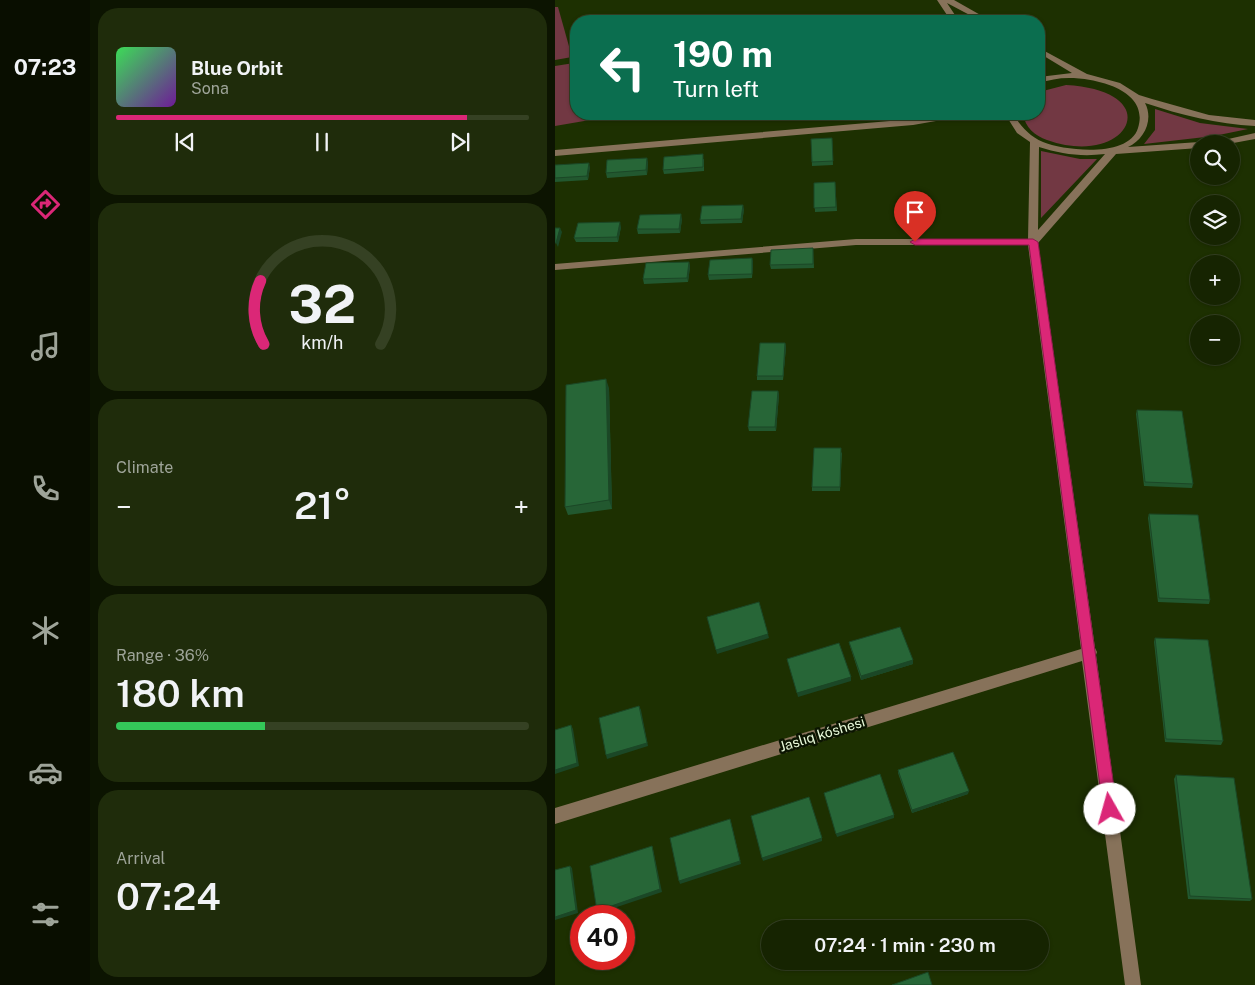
<!DOCTYPE html>
<meta charset="utf-8">
<style>
body{margin:0;font-family:"Public Sans",sans-serif;background:#1f2c0b;color:#f1f3f6;height:100vh;display:flex;flex-direction:column;font-size:19px;white-space:nowrap}
*{box-sizing:border-box;margin:0}
p{font-size:16px;color:#9ea499}
.icon{flex:none;width:28px;height:28px;fill:none;stroke:currentColor;stroke-width:2;stroke-linecap:round;stroke-linejoin:round}
.map{position:relative;flex:1;overflow:hidden}
.details{display:flex;flex-direction:column;gap:8px;padding:8px;background:#0c1401;width:465px}
.details>*{flex:none}
.top-card{position:absolute;left:15px;top:15px;width:475px;height:105px;border-radius:20px;box-shadow:0 1px 4px #0004,0 0 0 1px #354123;background:#0b6e4f;color:#fff;overflow:hidden}
.tools{position:absolute;left:635px;top:135px;display:grid;gap:10px}
.tools a{display:grid;place-items:center;width:50px;height:50px;border-radius:50%;background:#162401;box-shadow:0 1px 4px #0004,0 0 0 1px #354123;font-size:25px}
.speed{position:absolute;left:15px;top:905px;display:flex;gap:10px;font-size:25px;font-weight:700;text-align:center}
.speed>*{display:grid;place-content:center;width:65px;height:65px;border-radius:50%;background:#162401;box-shadow:0 1px 4px #0004,0 0 0 1px #354123;line-height:1}
.speed .limit{border:8px solid #d22;background:#fff;color:#111}
.pin{position:absolute;display:grid;place-items:center;width:42px;height:42px;color:#fff;margin:-51px -21px;border-radius:50% 50% 50% 0;rotate:-45deg;box-shadow:0 0 5px #0007}
.pin .icon{rotate:45deg}
.me{position:absolute;width:55px;margin:-28px;rotate:353deg;stroke-linejoin:round;filter:drop-shadow(0 0 4px #0008)}
.turn{display:flex;align-items:center;gap:18px;height:105px;padding:0 20px;font-size:22px}
.turn .icon{width:65px;height:65px;stroke-width:2.5}
.turn b{display:block;font-size:35px;line-height:42px}
.big{font-size:38px;font-weight:600;line-height:1.1}
.details .widget{flex:1;display:flex;flex-direction:column;justify-content:center;gap:8px;min-width:0;padding:0 18px;border-radius:20px;background:#1f2c0b}
.details .dial{align-items:center;gap:0}
.dial svg{height:130px;overflow:visible;fill:none;stroke:#354123;stroke-width:7;stroke-linecap:round;text-anchor:middle}
.dial text{fill:#f1f3f6;stroke:none}
.song{display:flex;align-items:center;gap:15px}
.cover{width:60px;height:60px;border-radius:8px;background:linear-gradient(135deg,hsl(130 70% 55%),hsl(280 70% 35%))}
.played{height:5px;border-radius:2px;background:linear-gradient(90deg,#db2777 85%,#354123 85%)}
.keys{display:flex;justify-content:space-around;direction:ltr}
.heat{display:flex;justify-content:space-between;align-items:center;font-size:28px;direction:ltr}
.charge{height:8px;border-radius:4px;background:linear-gradient(90deg,#34c759 36%,#354123 0)}
.trip{position:absolute;left:206px;top:920px;width:288px;height:50px;border-radius:25px;background:#162401;box-shadow:0 1px 4px #0004,0 0 0 1px #354123;font-weight:600;line-height:50px;text-align:center}
main{display:flex;flex:1;min-height:0}
.tabs{display:flex;flex-direction:column;width:90px;justify-content:space-around;align-items:center;background:#090e00;color:#9ea499}
.tabs .icon{width:35px;height:35px}
.tabs .selected{color:#db2777}
.tabs b{font-size:22px;color:#f1f3f6}
.map>svg:first-child{display:block}
</style>
<main>
<nav class="tabs">
<b>07:23</b>
<svg class="icon selected" aria-label="directions" viewBox="0 0 24 24"><path d="M12 3l9 9-9 9-9-9zM9 14v-3h6M13 9l2 2-2 2"/></svg>
<svg class="icon" aria-label="music" viewBox="0 0 24 24"><path d="M9 18V5l10-2v13"/><circle cx="6" cy="18" r="3"/><circle cx="16" cy="16" r="3"/></svg>
<svg class="icon" aria-label="phone" viewBox="0 0 24 24"><path d="M5 4h4l2 5-3 2q2 4 5 5l2-3 5 2v4C11 20 4 13 5 4z"/></svg>
<svg class="icon" aria-label="climate" viewBox="0 0 24 24"><path d="M12 3v18M4 7l16 10M4 17L20 7"/></svg>
<svg class="icon" aria-label="car" viewBox="0 0 24 24"><path d="M5 17H2v-5l4-1 3-4h7l3 4 3 1v5h-3M9 17h6M6 11h13"/><circle cx="7" cy="17" r="2"/><circle cx="17" cy="17" r="2"/></svg>
<svg class="icon" aria-label="filters" viewBox="0 0 24 24"><path d="M4 7h16M4 17h16"/><circle cx="9" cy="7" r="2"/><circle cx="15" cy="17" r="2"/></svg>
</nav>
<section class="details">
<div class="widget">
<div class="song"><i class="cover"></i><div><b>Blue Orbit</b><p>Sona</p></div></div>
<div class="played"></div>
<div class="keys"><svg class="icon" aria-label="previous" viewBox="0 0 24 24"><path d="M18 5L8 12l10 7zM5 5v14"/></svg><svg class="icon" aria-label="pause" viewBox="0 0 24 24"><path d="M8 5v14M16 5v14"/></svg><svg class="icon" aria-label="next" viewBox="0 0 24 24"><path d="M6 5l10 7-10 7zM19 5v14"/></svg></div>
</div>
<div class="widget dial"><svg viewBox="0 0 100 80">
<path d="M14 69A42 42 0 1 1 86 69"/>
<path d="M14 69A42 42 0 0 1 12 30" stroke="#db2777"/>
<text x="50" y="56" font-size="32" font-weight="700">32</text>
<text x="50" y="72" font-size="11">km/h</text>
</svg></div>
<div class="widget"><p>Climate</p>
<div class="heat"><a>−</a><b class="big">21°</b><a>+</a></div>
</div>
<div class="widget"><p>Range · 36%</p><b class="big">180 km</b><div class="charge"></div></div>
<div class="widget"><p>Arrival</p><b class="big">07:24</b></div>
</section>
<div class="map">
<svg width="700" height="985" viewBox="0 0 700 985">
<rect width="100%" height="100%" fill="#1d3001"/>
<g fill="#723843">
<polygon points="0,7 3,7 17,57 0,60"/>
<polygon points="19,63 21,72 21,114 33,114 35,120 0,126 0,66"/>
<path d="M511 85C615 91 573 169 492 140 480 136 470 127 468 114H484V92Z"/>
<polygon points="600,109 645,123 693,129 659,136 589,144 600,130"/>
<polygon points="486,151 525,159 542,159 486,218"/>
</g>
<g fill="none" stroke-linecap="round" stroke-linejoin="round">
<g fill="#87725a" fill-rule="evenodd">
<polygon points="382,0 399,0 436,21 426,21 392,3 404,21 396,21"/>
<path d="M484 48 532 74 565 83 584 95 597 99 654 115 700 120V126C662 124 626 115 590 103 599 120 589 140 573 147L644 142 648 144H644V148L561 154 483 243 540 648 542 652 541 655 586 985H570L527 661 0 824V808L526 649 473 245H301L0 270V264L301 239H473L475 142 462 133 450 114H458C466 126 474 136 488 142 510 151 574 158 583 128 595 90 541 78 514 78 503 78 494 80 484 83V77L517 73 484 53ZM484 147C506 154 526 157 550 154L483 230Z"/>
<polygon points="390,114 409,114 404,117 358,125 0,156 0,150 358,119"/>
<polygon points="700,133 700,139 673,144 651,144"/>
</g>
</g>
<g fill="#22582f">
<polygon points="277,138 278,165 257,166 256,139"/>
<polygon points="149,159 149,171 109,174 108,170"/>
<polygon points="93,162 92,175 52,178 51,173"/>
<polygon points="0,165 35,167 33,180 0,182"/>
<polygon points="280,182 282,211 260,212 259,183"/>
<polygon points="189,209 187,223 146,224 145,220"/>
<polygon points="127,219 125,233 83,234 82,229"/>
<polygon points="66,227 63,242 21,242 19,238"/>
<polygon points="258,248 259,268 216,269 215,265"/>
<polygon points="197,258 198,263 197,278 154,280 153,275"/>
<polygon points="134,262 135,267 133,282 89,284 88,279"/>
<polygon points="230,343 231,347 228,380 202,380 202,376"/>
<polygon points="54,388 57,509 13,515 10,507"/>
<polygon points="223,391 224,395 221,431 194,431 193,427"/>
<polygon points="582,410 638,484 637,488 589,486 581,414"/>
<polygon points="287,452 285,491 257,491 257,487"/>
<polygon points="594,514 655,600 654,604 603,602 593,518"/>
<polygon points="600,638 668,741 666,745 610,742 599,642"/>
<polygon points="294,642 358,664 306,680 295,646"/>
<polygon points="343,770 413,794 357,813 343,773"/>
<polygon points="621,775 697,899 695,901 633,899 619,779"/>
</g>
<g fill="#1b4726">
<polygon points="92,158 93,162 92,175 91,170"/>
<polygon points="34,163 35,167 33,180 32,176"/>
<polygon points="188,205 189,209 187,223 186,219"/>
<polygon points="126,214 127,219 125,233 124,229"/>
<polygon points="65,222 66,227 63,242 62,237"/>
<polygon points="5,228 7,232 3,247 1,243"/>
<polygon points="197,258 198,263 197,278"/>
<polygon points="134,262 135,267 133,282 132,278"/>
<polygon points="230,343 231,347 228,380 228,376"/>
<polygon points="51,379 54,388 57,509 54,500"/>
<polygon points="223,391 224,395 221,431 220,427"/>
<polygon points="213,634 214,638 162,654 161,650"/>
<polygon points="358,660 358,664 306,680 306,676"/>
<polygon points="296,677 296,681 243,697 242,693"/>
<polygon points="84,706 86,710 93,746 52,759 51,755"/>
<polygon points="16,725 18,729 24,766 0,774 0,770"/>
<polygon points="414,791 413,794 357,813 357,810"/>
<polygon points="339,815 339,818 282,837 281,834"/>
<polygon points="176,822 186,864 125,884 124,881"/>
<polygon points="267,838 267,841 208,861 207,858"/>
<polygon points="97,846 98,849 107,892 44,913 42,911"/>
<polygon points="15,866 17,868 23,913 0,920 0,917"/>
</g>
<g fill="#276637" stroke="#1b4726">
<polygon points="277,138 278,161 257,162 256,139"/>
<polygon points="148,154 148,167 108,170 109,157"/>
<polygon points="92,158 91,170 51,173 52,160"/>
<polygon points="34,163 32,176 0,178 0,165"/>
<polygon points="280,182 281,207 259,208 259,183"/>
<polygon points="188,205 186,219 145,220 147,206"/>
<polygon points="126,214 124,229 82,229 85,215"/>
<polygon points="65,222 62,237 19,238 23,223"/>
<polygon points="0,228 5,228 1,243 0,243"/>
<polygon points="258,248 258,264 215,265 216,250"/>
<polygon points="197,258 197,274 153,275 155,260"/>
<polygon points="134,262 132,278 88,279 91,263"/>
<polygon points="205,343 230,343 228,376 202,376"/>
<polygon points="51,379 54,500 10,507 11,385"/>
<polygon points="197,391 223,391 220,427 193,427"/>
<polygon points="582,410 627,411 638,484 590,482"/>
<polygon points="259,448 286,448 285,487 257,487"/>
<polygon points="594,514 643,515 655,600 604,598"/>
<polygon points="204,602 213,634 161,650 152,617"/>
<polygon points="345,627 358,660 306,676 294,642"/>
<polygon points="600,638 653,640 668,741 611,739"/>
<polygon points="284,643 296,677 242,693 232,659"/>
<polygon points="84,706 92,743 51,755 44,718"/>
<polygon points="16,725 22,763 0,770 0,730"/>
<polygon points="398,752 414,791 357,810 343,770"/>
<polygon points="325,774 339,815 281,834 269,793"/>
<polygon points="621,775 679,778 697,899 635,896"/>
<polygon points="254,797 267,838 207,858 196,816"/>
<polygon points="175,819 185,861 124,881 115,838"/>
<polygon points="97,846 105,889 42,911 35,866"/>
<polygon points="15,866 21,910 0,917 0,870"/>
<polygon points="373,972 377,985 337,985"/>
</g>
<polygon fill="#db2777" stroke="#8e194d" points="478,239 483,242 562,809 560,814 555,816 550,814 548,809 474,245 360,245 355,242 360,239"/>
<g text-anchor="middle" stroke-width="5" stroke-linejoin="round" paint-order="stroke">
<g font-size="14" fill="#e9fada" stroke="#0b1501">
<text transform="translate(267 734) rotate(-17)" y="5">Jaslıq kóshesi</text>
</g>
</g>
</svg>
<div class="tools">
<a><svg class="icon" aria-label="search" viewBox="0 0 24 24"><circle cx="10" cy="10" r="6"/><path d="M15 15l6 6"/></svg></a>
<a><svg class="icon" aria-label="layers" viewBox="0 0 24 24"><path d="M12 4l9 5-9 5-9-5zM3 14l9 5 9-5"/></svg></a>
<a>+</a>
<a>−</a>
</div>
<div class="speed"><div class="limit">40</div></div>
<div class="pin" style="left:360px;top:242px;background:#d93025"><svg class="icon" aria-label="arrive" viewBox="0 0 24 24"><path d="M6 21V4h12l-3 4 3 4H6"/></svg></div>
<svg class="me" style="left:555px;top:809px" viewBox="-20 -20 40 40"><circle r="19" fill="#fff"/><path d="M0-13L10 11 0 6-10 11z" fill="#db2777"/></svg>
<div class="trip">07:24 · 1 min · 230 m</div>
<div class="top-card">
<div class="turn"><svg class="icon" aria-label="left" viewBox="0 0 24 24"><path d="M17 20v-9H6M10 6l-5 5 5 5"/></svg><div><b>190 m</b>Turn left</div></div>
</div>
</div>
</main>
